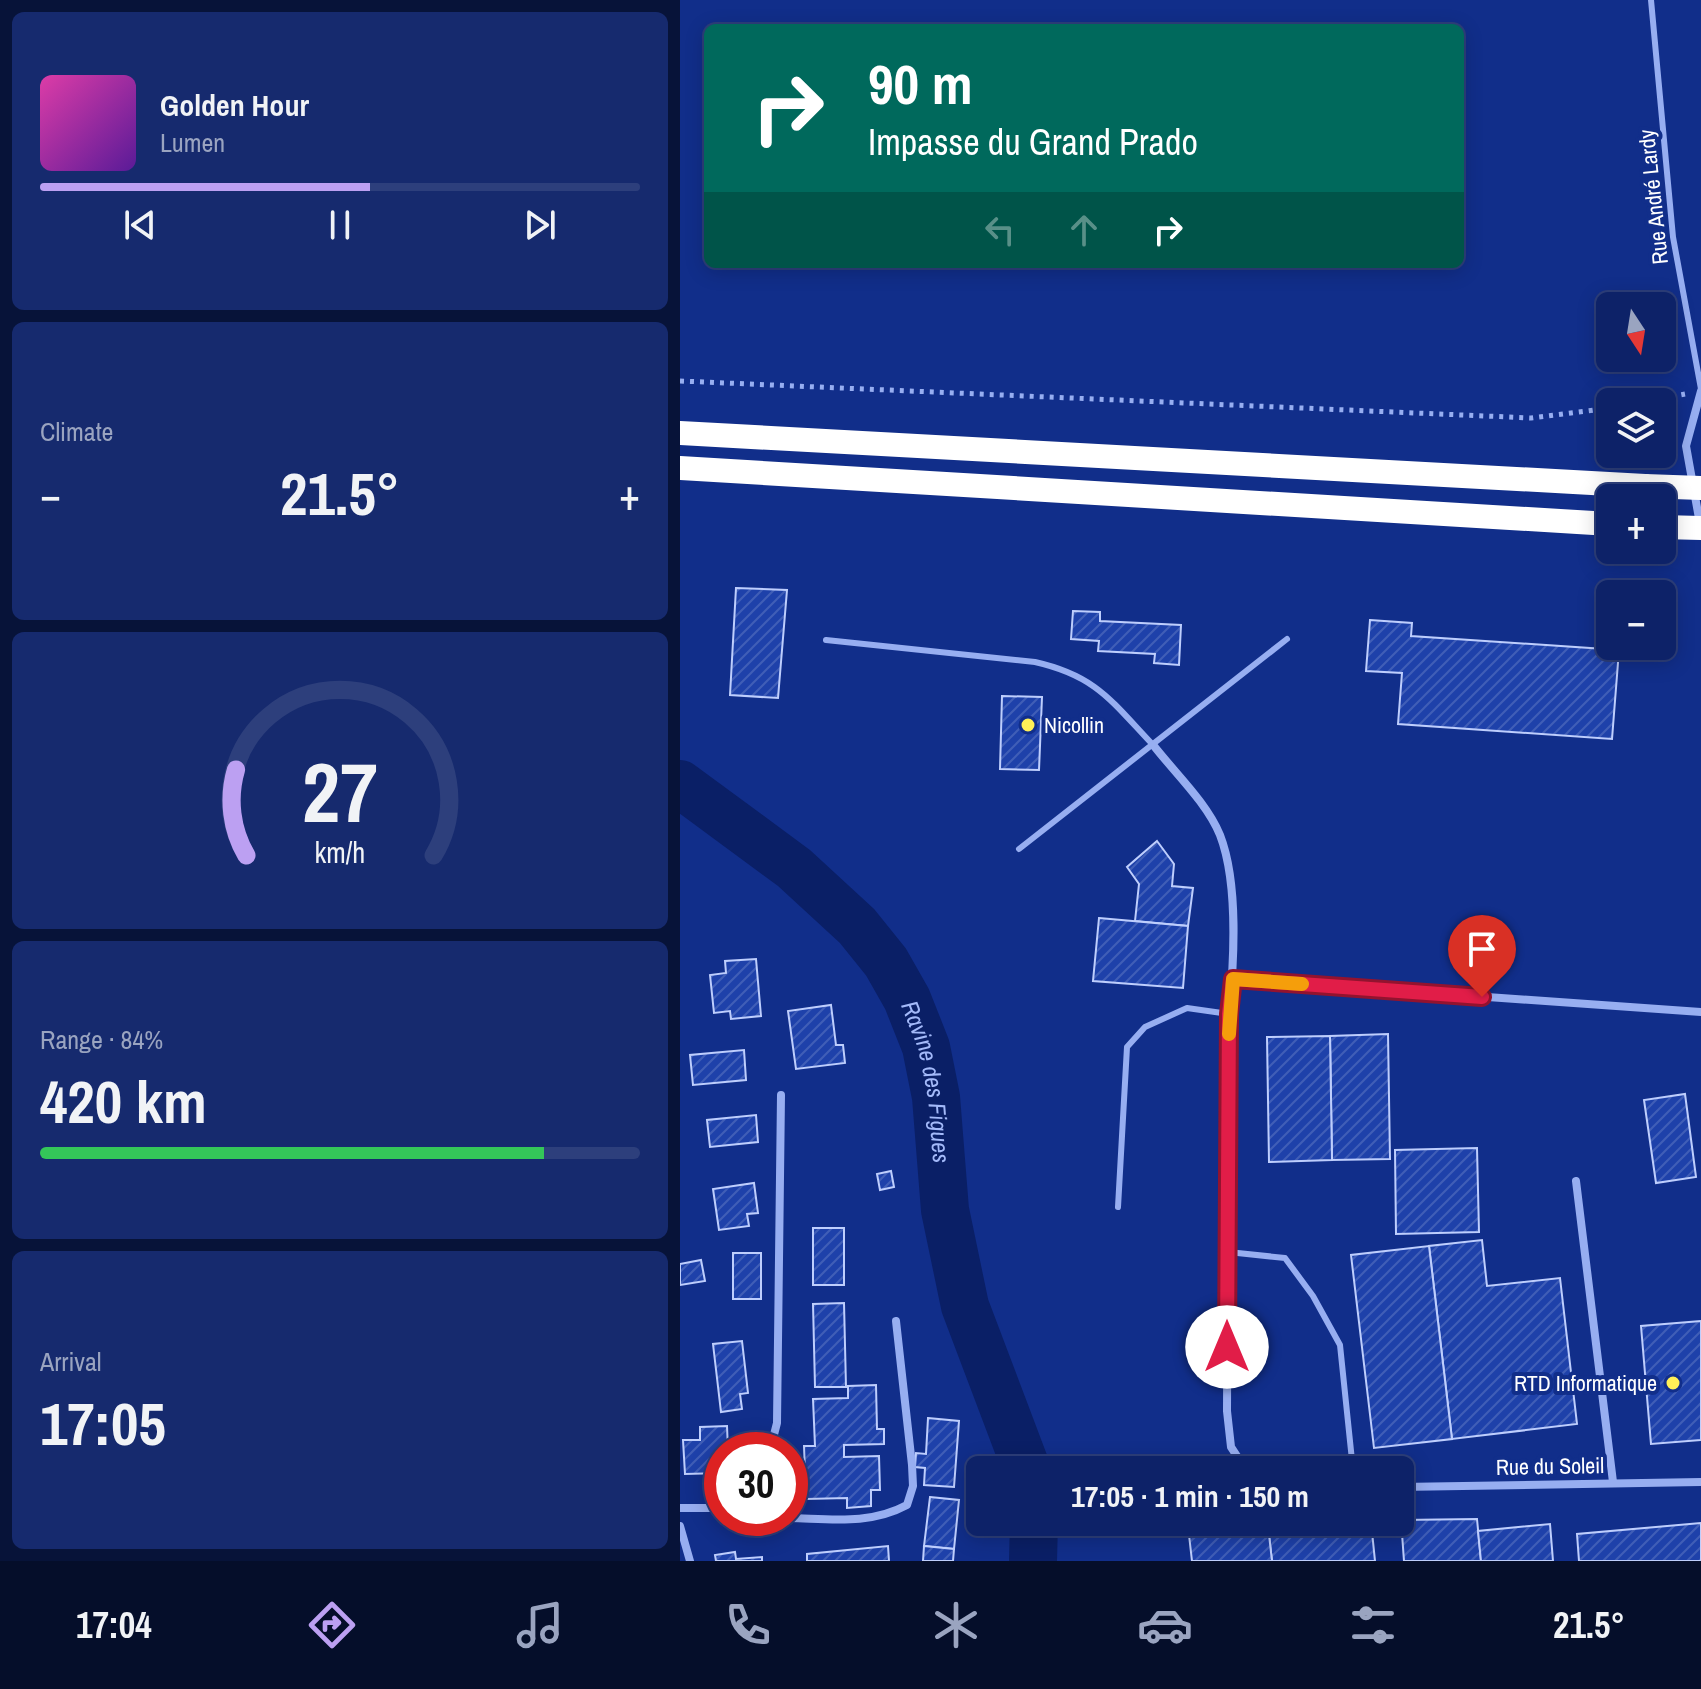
<!DOCTYPE html>
<meta charset="utf-8">
<style>
body{margin:0;font-family:"Archivo Narrow",sans-serif;background:#162a6e;color:#f1f3f6;height:100vh;display:flex;flex-direction:column;font-size:30px;white-space:nowrap}
*{box-sizing:border-box;margin:0}
p{font-size:26px;color:#9aa4c0}
.icon{flex:none;width:44px;height:44px;fill:none;stroke:currentColor;stroke-width:2;stroke-linecap:round;stroke-linejoin:round}
.map{position:relative;flex:1;overflow:hidden}
.side{display:flex;flex-direction:column;gap:12px;padding:12px;background:#071339;width:680px}
.side>*{flex:none}
.banner{position:absolute;left:24px;top:24px;width:760px;height:244px;border-radius:12px;box-shadow:0 4px 20px #0003,0 0 0 2px #2d3f7c;background:#00695c;color:#fff;overflow:hidden}
.needle{width:52px;rotate:168deg}
.buttons{position:absolute;left:916px;top:292px;display:grid;gap:16px}
.buttons a{display:grid;place-items:center;width:80px;height:80px;border-radius:12px;background:#0d2268;box-shadow:0 4px 20px #0003,0 0 0 2px #2d3f7c;font-size:40px}
.speed{position:absolute;left:24px;top:1432px;display:flex;gap:16px;font-size:40px;font-weight:700;text-align:center}
.speed>*{display:grid;place-content:center;width:104px;height:104px;border-radius:50%;background:#0d2268;box-shadow:0 4px 20px #0003,0 0 0 2px #2d3f7c;line-height:1}
.speed .limit{border:12px solid #d22;background:#fff;color:#111}
.pin{position:absolute;display:grid;place-items:center;width:68px;height:68px;color:#fff;margin:-82px -34px;border-radius:50% 50% 50% 0;rotate:-45deg;box-shadow:0 0 8px #0007}
.pin .icon{rotate:45deg}
.me{position:absolute;width:88px;margin:-44px;rotate:0deg;stroke-linejoin:round;filter:drop-shadow(0 0 6px #0008)}
.turn{display:flex;align-items:center;gap:28px;height:168px;padding:0 32px;font-size:36px}
.turn .icon{width:104px;height:104px;stroke-width:2.5}
.turn b{display:block;font-size:56px;line-height:68px}
.lanes{display:flex;align-items:center;height:76px;padding:0 32px;background:#0003;justify-content:center;gap:40px;direction:ltr}
.lanes .off{opacity:.35}
.big{font-size:60px;font-weight:700;line-height:1.1}
.side .tile{flex:1;display:flex;flex-direction:column;justify-content:center;gap:12px;min-width:0;padding:0 28px;border-radius:12px;background:#162a6e}
.side .dial{align-items:center;gap:0}
.dial svg{height:208px;overflow:visible;fill:none;stroke:#2d3f7c;stroke-width:7;stroke-linecap:round;text-anchor:middle}
.dial text{fill:#f1f3f6;stroke:none}
.song{display:flex;align-items:center;gap:24px}
.cover{width:96px;height:96px;border-radius:12px;background:linear-gradient(135deg,hsl(320 70% 55%),hsl(270 70% 35%))}
.played{height:8px;border-radius:4px;background:linear-gradient(90deg,#bca0f2 55%,#2d3f7c 55%)}
.keys{display:flex;justify-content:space-around;direction:ltr}
.heat{display:flex;justify-content:space-between;align-items:center;font-size:44px;direction:ltr}
.charge{height:12px;border-radius:6px;background:linear-gradient(90deg,#34c759 84%,#2d3f7c 0)}
.trip{position:absolute;left:286px;top:1456px;width:448px;height:80px;border-radius:12px;background:#0d2268;box-shadow:0 4px 20px #0003,0 0 0 2px #2d3f7c;font-weight:700;line-height:80px;text-align:center}
.dock{display:flex;height:128px;justify-content:space-around;align-items:center;background:#050e2a;color:#9aa4c0}
.dock .icon{width:56px;height:56px}
.dock .on{color:#bca0f2}
.dock b{font-size:36px;color:#f1f3f6}
main{display:flex;flex:1;min-height:0}
.map>svg:first-child{display:block}
</style>
<main>
<section class="side">
<div class="tile">
<div class="song"><i class="cover"></i><div><b>Golden Hour</b><p>Lumen</p></div></div>
<div class="played"></div>
<div class="keys"><svg class="icon" aria-label="previous" viewBox="0 0 24 24"><path d="M18 5L8 12l10 7zM5 5v14"/></svg><svg class="icon" aria-label="pause" viewBox="0 0 24 24"><path d="M8 5v14M16 5v14"/></svg><svg class="icon" aria-label="next" viewBox="0 0 24 24"><path d="M6 5l10 7-10 7zM19 5v14"/></svg></div>
</div>
<div class="tile"><p>Climate</p>
<div class="heat"><a>−</a><b class="big">21.5°</b><a>+</a></div>
</div>
<div class="tile dial"><svg viewBox="0 0 100 80">
<path d="M14 69A42 42 0 1 1 86 69"/>
<path d="M14 69A42 42 0 0 1 10 36" stroke="#bca0f2"/>
<text x="50" y="56" font-size="32" font-weight="700">27</text>
<text x="50" y="72" font-size="11">km/h</text>
</svg></div>
<div class="tile"><p>Range · 84%</p><b class="big">420 km</b><div class="charge"></div></div>
<div class="tile"><p>Arrival</p><b class="big">17:05</b></div>
</section>
<div class="map">
<svg width="1021" height="1561" viewBox="0 0 1021 1561">
<defs>
<pattern id="building-hatch" width="6" height="6" patternUnits="userSpaceOnUse" patternTransform="scale(2)"><rect width="6" height="6" fill="#1e41aa"/><path d="M-1 1l2-2M0 6l6-6M5 7l2-2" fill="none" stroke="#405eb7"/></pattern>
</defs>
<rect width="100%" height="100%" fill="#112e8a"/>
<g fill="none" stroke-linecap="round" stroke-linejoin="round">
<g stroke="#0a1f66" stroke-width="48">
<path id="s1" d="M0 784 114 868 177 926 206 962 227 999 246 1047 256 1097 265 1210 285 1306 347 1470"/>
<polyline points="353,1561 354,1522"/>
</g>
</g>
<g fill="url(#building-hatch)" stroke="#becefd" stroke-width="2">
<polygon points="56,588 107,590 98,698 50,695"/>
<polygon points="393,611 420,612 420,621 501,625 499,665 474,663 475,654 418,651 419,641 391,639"/>
<polygon points="690,620 732,623 731,636 939,650 932,739 718,724 722,673 686,671"/>
<polygon points="322,696 362,697 359,770 320,769"/>
<polygon points="477,841 494,864 492,886 513,888 508,926 455,921 459,884 447,867"/>
<polygon points="419,918 508,926 503,988 413,981"/>
<polygon points="76,959 81,1016 51,1019 50,1011 34,1013 30,975 46,973 45,961"/>
<polygon points="151,1005 156,1045 163,1045 165,1063 116,1069 108,1011"/>
<polygon points="708,1034 710,1159 652,1160 650,1036"/>
<polygon points="650,1036 652,1160 589,1162 587,1037"/>
<polygon points="64,1050 66,1080 13,1085 10,1055"/>
<polygon points="1005,1094 1016,1177 976,1183 964,1100"/>
<polygon points="76,1115 78,1142 30,1147 27,1120"/>
<polygon points="797,1148 799,1232 716,1234 715,1150"/>
<polygon points="211,1171 214,1187 200,1190 197,1174"/>
<polygon points="74,1183 78,1213 67,1214 69,1226 39,1230 33,1189"/>
<rect x="133" y="1228" width="31" height="57"/>
<polygon points="802,1240 807,1286 880,1278 897,1424 772,1439 749,1246"/>
<polygon points="749,1246 772,1439 694,1448 671,1255"/>
<rect x="53" y="1253" width="28" height="46"/>
<polygon points="21,1260 25,1281 0,1285 0,1264"/>
<polygon points="164,1303 166,1387 135,1387 133,1304"/>
<polygon points="1021,1321 1021,1440 971,1444 961,1326"/>
<polygon points="62,1341 68,1393 60,1394 62,1409 41,1412 33,1344"/>
<polygon points="196,1385 197,1429 204,1429 204,1444 164,1445 164,1457 199,1456 200,1490 191,1490 191,1506 167,1508 167,1498 126,1499 124,1446 135,1446 133,1399 168,1398 168,1386"/>
<polygon points="248,1418 279,1421 274,1487 244,1485 245,1468 235,1467 236,1453 246,1454"/>
<polygon points="47,1426 48,1450 42,1450 42,1473 5,1474 3,1440 20,1440 20,1427"/>
<polygon points="250,1497 279,1500 274,1549 244,1546"/>
<polygon points="797,1519 801,1561 724,1561 721,1520"/>
<polygon points="625,1522 691,1522 695,1561 592,1561 588,1526"/>
<polygon points="1021,1523 1021,1561 899,1561 897,1534"/>
<polygon points="870,1524 873,1561 801,1561 798,1531"/>
<polygon points="588,1526 592,1561 512,1561 509,1535"/>
<polygon points="208,1546 209,1561 127,1561 127,1554"/>
<polygon points="244,1546 274,1549 273,1561 243,1561"/>
<polygon points="55,1552 56,1559 82,1557 82,1561 36,1561 35,1555"/>
</g>
<g fill="none" stroke-linecap="round" stroke-linejoin="round">
<g stroke="#97aef1" stroke-width="5" stroke-dasharray="4 6" stroke-linecap="butt">
<polyline points="0,381 851,418 930,408"/>
<polyline points="962,402 1005,394"/>
</g>
<g stroke="#97aef1" stroke-width="6">
<polyline points="971,0 993,237 1021,389"/>
<path d="M146 640 355 662C417 676 432 702 474 746"/>
<polyline points="339,849 607,639"/>
<polyline points="438,1207 447,1047 465,1027 507,1008 549,1014"/>
<polyline points="548,1252 605,1258 633,1296 660,1345 673,1470"/>
</g>
<g stroke="#97aef1" stroke-width="8">
<polyline points="1020,524 1006,446 1021,391"/>
<path d="M474 746C495 773 527 803 540 835 559 884 554 962 549 1014L547 1411 551 1447 566 1470"/>
<polyline points="553,979 1021,1012"/>
<polyline points="896,1181 933,1482"/>
<polyline points="90,1450 97,1423 101,1095"/>
<polyline points="720,1487 1021,1482"/>
<polyline points="0,1508 42,1508"/>
<path d="M110 1518C151 1519 190 1525 227 1505L233 1486 232 1465 216 1321"/>
<polyline points="0,1526 10,1561"/>
</g>
<g stroke="#fff" stroke-width="24">
<polyline points="0,433 965,486"/>
<polyline points="0,468 930,524"/>
</g>
<g stroke="#fff" stroke-width="24">
<polyline points="965,486 1021,488"/>
<polyline points="982,527 1021,528"/>
</g>
</g>
<g fill="none" stroke-linecap="round" stroke-linejoin="round">
<defs>
<polyline id="route" points="547,1347 549,1014 553,979 802,997"/>
</defs>
<use href="#route" stroke="#92132f" stroke-width="20"/>
<use href="#route" stroke="#e11d48" stroke-width="14"/>
<polyline stroke="#f59e0b" stroke-width="14" points="549,1034 553,979 622,984"/>
</g>
<g fill="#fff057" stroke="#112e8a" stroke-width="3">
<circle cx="348" cy="725" r="8"/>
<circle cx="993" cy="1383" r="8"/>
</g>
<g text-anchor="middle" stroke-width="8" stroke-linejoin="round" paint-order="stroke">
<g font-size="22" fill="#fff" stroke="#112e8a">
<text transform="translate(973 197) rotate(-96)" y="8">Rue André Lardy</text>
<text transform="translate(870 1466) rotate(-1)" y="8">Rue du Soleil</text>
</g>
<g font-size="22" fill="#fff" stroke="#112e8a" text-anchor="start">
<text x="364" y="733">Nicollin</text>
<text x="977" y="1391" text-anchor="end">RTD Informatique</text>
</g>
<g font-size="24" font-style="italic" fill="#a3b9f9" stroke="#112e8a">
<text dy="8" stroke="none"><textPath href="#s1" startOffset="402">Ravine des Figues</textPath></text>
</g>
</g>
</svg>
<div class="buttons">
<a><svg class="needle" viewBox="-14 -14 28 28"><path d="M0-13l5 13h-10z" fill="#e53935"/><path d="M0 13l5-13h-10z" fill="#9aa4c0"/></svg></a>
<a><svg class="icon" aria-label="layers" viewBox="0 0 24 24"><path d="M12 4l9 5-9 5-9-5zM3 14l9 5 9-5"/></svg></a>
<a>+</a>
<a>−</a>
</div>
<div class="speed"><div class="limit">30</div></div>
<div class="pin" style="left:802px;top:997px;background:#d93025"><svg class="icon" aria-label="arrive" viewBox="0 0 24 24"><path d="M6 21V4h12l-3 4 3 4H6"/></svg></div>
<svg class="me" style="left:547px;top:1347px" viewBox="-20 -20 40 40"><circle r="19" fill="#fff"/><path d="M0-13L10 11 0 6-10 11z" fill="#e11d48"/></svg>
<div class="trip">17:05 · 1 min · 150 m</div>
<div class="banner">
<div class="turn"><svg class="icon" aria-label="right" viewBox="0 0 24 24"><path d="M7 20v-9h11M14 6l5 5-5 5"/></svg><div><b>90 m</b>Impasse du Grand Prado</div></div>
<div class="lanes"><svg class="icon off" aria-label="left" viewBox="0 0 24 24"><path d="M17 20v-9H6M10 6l-5 5 5 5"/></svg><svg class="icon off" aria-label="ahead" viewBox="0 0 24 24"><path d="M12 20V5M6 11l6-6 6 6"/></svg><svg class="icon" aria-label="right" viewBox="0 0 24 24"><path d="M7 20v-9h11M14 6l5 5-5 5"/></svg></div>
</div>
</div>
</main>
<nav class="dock">
<b>17:04</b>
<svg class="icon on" aria-label="directions" viewBox="0 0 24 24"><path d="M12 3l9 9-9 9-9-9zM9 14v-3h6M13 9l2 2-2 2"/></svg>
<svg class="icon" aria-label="music" viewBox="0 0 24 24"><path d="M9 18V5l10-2v13"/><circle cx="6" cy="18" r="3"/><circle cx="16" cy="16" r="3"/></svg>
<svg class="icon" aria-label="phone" viewBox="0 0 24 24"><path d="M5 4h4l2 5-3 2q2 4 5 5l2-3 5 2v4C11 20 4 13 5 4z"/></svg>
<svg class="icon" aria-label="climate" viewBox="0 0 24 24"><path d="M12 3v18M4 7l16 10M4 17L20 7"/></svg>
<svg class="icon" aria-label="car" viewBox="0 0 24 24"><path d="M5 17H2v-5l4-1 3-4h7l3 4 3 1v5h-3M9 17h6M6 11h13"/><circle cx="7" cy="17" r="2"/><circle cx="17" cy="17" r="2"/></svg>
<svg class="icon" aria-label="filters" viewBox="0 0 24 24"><path d="M4 7h16M4 17h16"/><circle cx="9" cy="7" r="2"/><circle cx="15" cy="17" r="2"/></svg>
<b>21.5°</b>
</nav>
